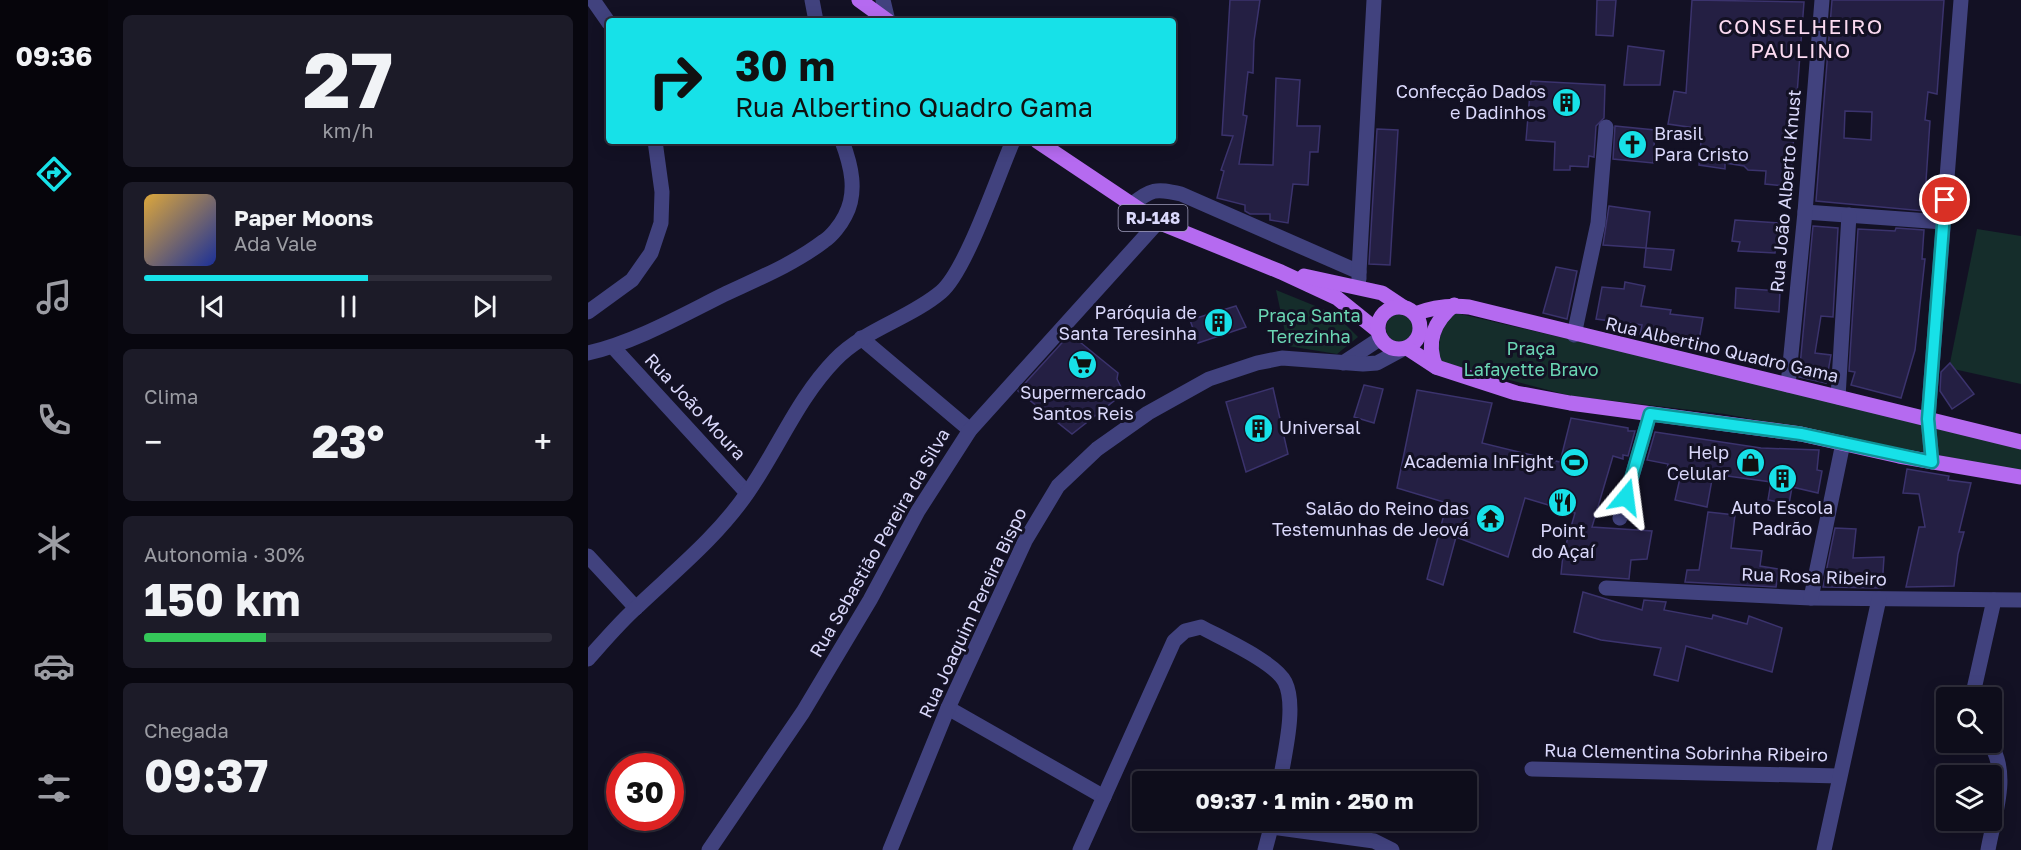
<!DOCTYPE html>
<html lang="pt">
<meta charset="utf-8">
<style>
body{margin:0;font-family:"Golos Text",sans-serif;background:#1c1b28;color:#f1f3f6;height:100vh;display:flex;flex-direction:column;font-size:22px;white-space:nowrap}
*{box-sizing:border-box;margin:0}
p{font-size:20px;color:#9b9ca3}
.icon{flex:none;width:33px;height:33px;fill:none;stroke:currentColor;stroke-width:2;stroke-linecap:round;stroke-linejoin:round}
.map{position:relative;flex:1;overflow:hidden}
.sheet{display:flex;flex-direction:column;gap:15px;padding:15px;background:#08070f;width:480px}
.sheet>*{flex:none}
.banner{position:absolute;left:18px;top:18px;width:570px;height:126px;border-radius:6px;box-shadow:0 3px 15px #0003,0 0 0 2px #2e2d3a;background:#17e1e8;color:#111;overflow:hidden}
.controls{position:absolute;left:1348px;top:687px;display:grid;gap:12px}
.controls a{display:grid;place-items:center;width:66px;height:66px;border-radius:6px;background:#0e0d1b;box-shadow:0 3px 15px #0003,0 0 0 2px #2e2d3a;font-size:30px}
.speed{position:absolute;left:18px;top:753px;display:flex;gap:12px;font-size:30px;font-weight:700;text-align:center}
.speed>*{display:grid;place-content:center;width:78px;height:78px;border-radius:50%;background:#0e0d1b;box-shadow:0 3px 15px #0003,0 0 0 2px #2e2d3a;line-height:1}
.speed .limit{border:9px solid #d22;background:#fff;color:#111}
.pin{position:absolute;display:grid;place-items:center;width:51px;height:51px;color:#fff;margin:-26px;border:3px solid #fff;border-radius:50%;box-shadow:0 2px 6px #0007}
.me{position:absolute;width:66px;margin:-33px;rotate:16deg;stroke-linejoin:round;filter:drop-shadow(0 0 4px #0008)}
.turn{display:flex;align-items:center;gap:21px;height:126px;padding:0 30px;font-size:27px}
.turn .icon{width:78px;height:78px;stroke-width:2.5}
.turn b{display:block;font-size:42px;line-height:51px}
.big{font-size:45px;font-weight:700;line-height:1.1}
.sheet .tile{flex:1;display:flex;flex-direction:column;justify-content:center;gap:9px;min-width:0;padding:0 21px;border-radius:9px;background:#1c1b28}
.sheet .dial{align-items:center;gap:0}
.dial b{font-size:78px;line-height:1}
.song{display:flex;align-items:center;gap:18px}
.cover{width:72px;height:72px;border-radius:9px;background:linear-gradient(135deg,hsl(40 70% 55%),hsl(230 70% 35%))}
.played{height:6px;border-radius:3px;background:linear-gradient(90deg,#17e1e8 55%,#2e2d3a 55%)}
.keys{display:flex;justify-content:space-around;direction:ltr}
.heat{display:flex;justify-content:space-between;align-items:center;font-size:33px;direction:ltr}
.charge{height:9px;border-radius:4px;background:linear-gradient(90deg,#34c759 30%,#2e2d3a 0)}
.trip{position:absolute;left:544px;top:771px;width:345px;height:60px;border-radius:6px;background:#0e0d1b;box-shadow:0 3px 15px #0003,0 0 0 2px #2e2d3a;font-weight:700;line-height:60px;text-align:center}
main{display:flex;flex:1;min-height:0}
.tab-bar{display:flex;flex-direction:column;width:108px;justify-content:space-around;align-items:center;background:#06050b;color:#9b9ca3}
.tab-bar .icon{width:42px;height:42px}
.tab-bar .current{color:#17e1e8}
.tab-bar b{font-size:27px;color:#f1f3f6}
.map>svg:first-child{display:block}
</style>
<main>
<nav class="tab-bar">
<b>09:36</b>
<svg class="icon current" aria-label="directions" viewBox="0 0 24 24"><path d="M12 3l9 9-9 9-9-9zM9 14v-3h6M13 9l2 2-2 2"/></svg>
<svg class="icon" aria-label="music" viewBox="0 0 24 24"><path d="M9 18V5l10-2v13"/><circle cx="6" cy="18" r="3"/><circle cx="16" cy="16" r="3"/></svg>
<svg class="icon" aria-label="phone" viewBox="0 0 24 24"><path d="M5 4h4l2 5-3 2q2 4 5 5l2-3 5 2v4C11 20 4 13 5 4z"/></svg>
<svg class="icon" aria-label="climate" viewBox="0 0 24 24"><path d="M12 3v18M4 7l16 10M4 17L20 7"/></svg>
<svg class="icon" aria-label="car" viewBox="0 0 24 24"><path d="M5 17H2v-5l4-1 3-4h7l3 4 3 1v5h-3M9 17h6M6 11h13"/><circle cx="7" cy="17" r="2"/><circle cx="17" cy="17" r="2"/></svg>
<svg class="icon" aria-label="filters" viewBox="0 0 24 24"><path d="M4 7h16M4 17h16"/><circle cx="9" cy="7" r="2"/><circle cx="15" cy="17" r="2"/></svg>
</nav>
<section class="sheet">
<div class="tile dial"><b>27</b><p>km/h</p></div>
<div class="tile">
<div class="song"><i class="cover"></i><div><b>Paper Moons</b><p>Ada Vale</p></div></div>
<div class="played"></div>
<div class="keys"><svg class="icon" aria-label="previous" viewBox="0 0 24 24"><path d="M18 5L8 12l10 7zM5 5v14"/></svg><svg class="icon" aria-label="pause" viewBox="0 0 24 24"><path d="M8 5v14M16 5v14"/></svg><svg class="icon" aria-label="next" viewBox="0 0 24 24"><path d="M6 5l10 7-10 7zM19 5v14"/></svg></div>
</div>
<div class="tile"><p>Clima</p>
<div class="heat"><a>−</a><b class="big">23°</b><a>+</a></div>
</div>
<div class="tile"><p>Autonomia · 30%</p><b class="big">150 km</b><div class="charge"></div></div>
<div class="tile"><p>Chegada</p><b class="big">09:37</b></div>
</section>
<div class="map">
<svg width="1433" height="850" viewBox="0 0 1433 850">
<rect width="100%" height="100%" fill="#131124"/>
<g fill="#152d2b">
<polygon points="1389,229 1433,236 1433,384 1361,368"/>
<polygon points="688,290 747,314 770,337 749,354 700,346"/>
<polygon points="868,313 1330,420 1433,448 1433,471 1137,414 983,396 848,361 855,323"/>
<circle cx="812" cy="328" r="14"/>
</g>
<g fill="#241f43" stroke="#3b336d" stroke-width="1.5" fill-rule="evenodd">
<polygon points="642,0 672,0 666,41 665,73 660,72 655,115 659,116 651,164 685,165 688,78 712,80 709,126 732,126 730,152 722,152 720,185 705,184 700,223 682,220 682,214 662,214 657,211 657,205 629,198 636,171 633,170 645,136 634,135"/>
<polygon points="1009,0 1028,0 1025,36 1008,35"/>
<polygon points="1104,0 1216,2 1203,173 1198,173 1197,186 1177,184 1178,171 1160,170 1156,166 1137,163 1137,169 1111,165 1114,129 1080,124 1086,91 1098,93"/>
<path d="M1244 0H1356L1349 94 1340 92 1337 120 1342 121 1336 211 1228 201ZM1257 111 1284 112 1283 140 1256 138Z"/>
<polygon points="1040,46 1076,51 1072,85 1036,85"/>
<polygon points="943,81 1017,85 1016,118 1008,126 1006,157 1001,156 1000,167 982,166 982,170 966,170 967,142 938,140"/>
<polygon points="1027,126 1067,130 1065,163 1025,159"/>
<polygon points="789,129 810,130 802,265 781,264"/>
<polygon points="1021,206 1062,212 1058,248 1015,245"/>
<polygon points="1147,220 1191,223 1187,253 1150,251 1152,242 1144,241"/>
<polygon points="1225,226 1250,228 1245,317 1233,316 1227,353 1243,355 1238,383 1211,377"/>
<polygon points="1308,228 1336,230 1334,259 1337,259 1327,350 1313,398 1263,385 1267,372 1261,371 1270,229 1307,231"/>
<polygon points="1058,248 1086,250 1083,270 1056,267"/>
<polygon points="968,267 989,271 979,319 955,313"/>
<polygon points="1037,282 1057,286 1053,306 1083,310 1082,314 1115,318 1110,346 1052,335 1054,325 1008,319 1014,287 1036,289"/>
<polygon points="1148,288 1192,291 1191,312 1147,308"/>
<polygon points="648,306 658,327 610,343 602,320"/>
<polygon points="482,334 530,373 529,379 536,393 484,434 430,391"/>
<polygon points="1362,363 1386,394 1364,409 1352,391 1353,372"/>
<polygon points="776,385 795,389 786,423 766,417"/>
<polygon points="685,388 700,454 658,472 638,402"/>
<polygon points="829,390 904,403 894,443 972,462 983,418 1040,428 1040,431 1047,431 1040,456 1035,455 1035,459 1025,456 1004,527 1064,531 1059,559 1043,560 1041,579 973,574 975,555 987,513 937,498 920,557 868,537 855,585 839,579 859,503 809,488"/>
<polygon points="1067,432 1173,448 1231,450 1229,470 1234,471 1230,493 1204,487 1201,504 1180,500 1183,482 1125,474 1119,507 1087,500 1092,478 1078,475 1080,464 1059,460"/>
<polygon points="1319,469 1361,476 1360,480 1383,483 1371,532 1376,532 1370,554 1366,586 1318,587 1331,527 1337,527 1331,494 1315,493"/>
<polygon points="1120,512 1147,515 1143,548 1174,551 1172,566 1191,569 1188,587 1097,582 1099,570 1111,570"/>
<polygon points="1247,528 1268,529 1265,558 1296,557 1294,588 1235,587"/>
<polygon points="995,592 1054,610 1056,600 1078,602 1076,610 1124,619 1125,615 1159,624 1161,616 1194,628 1184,672 1098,646 1090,681 1066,675 1073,648 1013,640 986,632"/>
</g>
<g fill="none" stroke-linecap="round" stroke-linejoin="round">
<g stroke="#41427e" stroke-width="15">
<polyline points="5,0 21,23"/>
<polyline points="224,0 228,21"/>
<polyline points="295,0 300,21"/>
<path d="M543 205C564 189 567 188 593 194L771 272V279"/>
<polyline points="1217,212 1355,222"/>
<polyline points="771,272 786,0"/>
<polyline points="0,312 44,280 63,253 73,223 74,192 67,141"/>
<polyline points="986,335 1010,223 1018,127"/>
<polyline points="273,338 382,430"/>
<polyline points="25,347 159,493"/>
<path d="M0 353C47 342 91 317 135 295 169 279 206 264 236 241 244 236 253 224 257 216 270 192 263 165 254 141"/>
<polyline points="755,363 793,338"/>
<polyline points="1200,385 1217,212 1234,0"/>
<polyline points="1250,397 1261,215"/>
<polyline points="1344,462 1340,419 1373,0"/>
<polyline points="1032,518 1062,414"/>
<polyline points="0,556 48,608"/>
<polyline points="1018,588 1223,598 1433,600"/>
<polyline points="1223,598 1255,443"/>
<path d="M0 659C16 641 32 622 50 606 88 570 130 536 160 492 190 449 210 398 247 360 277 329 321 319 353 292 378 271 410 175 425 141"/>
<polyline points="1384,698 1406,600"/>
<polyline points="360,708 516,797"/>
<polyline points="944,769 1251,776"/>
<polyline points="684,827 786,841 804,850"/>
<polyline points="121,850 215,712 282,600 330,511 382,430 570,222"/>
<polyline points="302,850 360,708 437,541 470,486 509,449 560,413 621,379 669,363 694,358 775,364 789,363 815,349"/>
<path d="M492 850 586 641 597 631 613 627C633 638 687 662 697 682 709 706 696 755 692 782"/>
<polyline points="677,850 685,820"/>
<polyline points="1236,850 1291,599"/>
<path d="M1400 850C1406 816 1423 773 1401 742"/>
</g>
<g stroke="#b56af0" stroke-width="15">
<polyline points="271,0 300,21"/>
<polyline points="449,141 570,222 693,272 749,298 790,331"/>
<polyline points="716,276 794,293 815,307"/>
<circle cx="811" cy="328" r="21"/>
<path d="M827 314C845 307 862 305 881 307L1433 442"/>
<polyline points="819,348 848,367 928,393 982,403 1213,434 1311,456 1433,477"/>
<path d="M848 367C837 343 846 321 866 305"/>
</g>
</g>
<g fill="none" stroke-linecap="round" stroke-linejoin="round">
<defs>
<polyline id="route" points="1038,497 1062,414 1213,434 1344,462 1340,419 1357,200"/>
</defs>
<use href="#route" stroke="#0f9297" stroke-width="15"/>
<use href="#route" stroke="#17e1e8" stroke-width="10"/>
</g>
<defs>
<symbol id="building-disc" viewBox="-11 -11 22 22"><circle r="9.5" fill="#17e1e8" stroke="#131124"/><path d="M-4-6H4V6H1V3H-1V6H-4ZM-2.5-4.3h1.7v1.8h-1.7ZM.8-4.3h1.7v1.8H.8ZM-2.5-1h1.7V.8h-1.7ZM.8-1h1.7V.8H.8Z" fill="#111"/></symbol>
<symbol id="church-disc" viewBox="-11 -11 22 22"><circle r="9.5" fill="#17e1e8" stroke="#131124"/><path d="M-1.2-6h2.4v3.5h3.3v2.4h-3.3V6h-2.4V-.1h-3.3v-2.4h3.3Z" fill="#111"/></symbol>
<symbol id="supermarket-disc" viewBox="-11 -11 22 22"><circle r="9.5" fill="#17e1e8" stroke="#131124"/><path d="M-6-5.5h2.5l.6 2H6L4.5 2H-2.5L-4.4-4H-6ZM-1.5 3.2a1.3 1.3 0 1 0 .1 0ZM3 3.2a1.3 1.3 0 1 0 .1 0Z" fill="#111"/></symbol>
<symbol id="stadium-disc" viewBox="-11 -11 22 22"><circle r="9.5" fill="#17e1e8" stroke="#131124"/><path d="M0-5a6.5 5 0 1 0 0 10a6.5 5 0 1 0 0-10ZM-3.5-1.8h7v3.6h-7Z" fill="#111"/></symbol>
<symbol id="shop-disc" viewBox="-11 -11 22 22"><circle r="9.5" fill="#17e1e8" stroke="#131124"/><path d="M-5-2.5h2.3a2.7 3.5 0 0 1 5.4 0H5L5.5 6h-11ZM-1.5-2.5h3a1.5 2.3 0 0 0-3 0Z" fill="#111"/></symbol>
<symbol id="restaurant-disc" viewBox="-11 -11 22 22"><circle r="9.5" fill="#17e1e8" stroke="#131124"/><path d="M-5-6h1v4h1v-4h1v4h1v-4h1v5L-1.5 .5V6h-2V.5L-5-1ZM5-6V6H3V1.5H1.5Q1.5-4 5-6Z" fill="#111"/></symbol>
<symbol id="temple-disc" viewBox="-11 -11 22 22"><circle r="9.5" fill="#17e1e8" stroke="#131124"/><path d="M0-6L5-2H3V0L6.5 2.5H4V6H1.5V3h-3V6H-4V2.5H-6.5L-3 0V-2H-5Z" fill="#111"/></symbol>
</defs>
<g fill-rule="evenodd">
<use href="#building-disc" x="962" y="86" width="33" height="33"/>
<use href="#church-disc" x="1028" y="128" width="33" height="33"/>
<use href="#building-disc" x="614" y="306" width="33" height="33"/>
<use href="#supermarket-disc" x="478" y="348" width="33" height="33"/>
<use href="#building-disc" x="654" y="412" width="33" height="33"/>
<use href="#stadium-disc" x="970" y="446" width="33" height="33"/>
<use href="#shop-disc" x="1146" y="446" width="33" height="33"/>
<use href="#building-disc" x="1178" y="462" width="33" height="33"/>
<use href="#restaurant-disc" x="958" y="486" width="33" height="33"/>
<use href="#temple-disc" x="886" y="502" width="33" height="33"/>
</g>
<g text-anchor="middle" stroke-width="6" stroke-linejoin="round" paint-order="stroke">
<rect fill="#131124" stroke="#9e9cba" stroke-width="1.5" x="530.5" y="205" width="69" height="26" rx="4.5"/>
<g font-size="16" font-weight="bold" fill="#dad8fb">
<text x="565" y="224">RJ-148</text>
</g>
<g font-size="18" fill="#dad8fb" stroke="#131124" text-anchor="end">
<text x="958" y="98">Confecção Dados<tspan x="958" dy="21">e Dadinhos</tspan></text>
<text x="1066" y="140" text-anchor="start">Brasil<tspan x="1066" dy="21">Para Cristo</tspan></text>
<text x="609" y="319">Paróquia de<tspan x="609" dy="21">Santa Teresinha</tspan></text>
<text x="495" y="399" text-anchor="middle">Supermercado<tspan x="495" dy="21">Santos Reis</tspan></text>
<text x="691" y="434" text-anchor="start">Universal</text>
<text x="1141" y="459">Help<tspan x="1141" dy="21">Celular</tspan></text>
<text x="966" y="468">Academia InFight</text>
<text x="1194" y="514" text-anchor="middle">Auto Escola<tspan x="1194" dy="21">Padrão</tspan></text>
<text x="881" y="515">Salão do Reino das<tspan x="881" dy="21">Testemunhas de Jeová</tspan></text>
<text x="975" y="537" text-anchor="middle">Point<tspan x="975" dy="21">do Açaí</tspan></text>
</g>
<g font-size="18" fill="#dad8fb" stroke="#131124">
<text transform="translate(1198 191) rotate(-85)" y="6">Rua João Alberto Knust</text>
<text transform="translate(1134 350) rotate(13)" y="6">Rua Albertino Quadro Gama</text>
<text transform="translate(107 407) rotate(47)" y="6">Rua João Moura</text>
<text transform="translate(292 543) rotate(-60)" y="6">Rua Sebastião Pereira da Silva</text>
<text transform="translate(1226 577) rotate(2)" y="6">Rua Rosa Ribeiro</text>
<text transform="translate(385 613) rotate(-65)" y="6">Rua Joaquim Pereira Bispo</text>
<text transform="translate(1098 753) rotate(1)" y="6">Rua Clementina Sobrinha Ribeiro</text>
</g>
<g font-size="18" fill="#6ad5b3" stroke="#131124">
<text x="721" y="322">Praça Santa<tspan x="721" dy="21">Terezinha</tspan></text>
<text x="943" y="355">Praça<tspan x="943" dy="21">Lafayette Bravo</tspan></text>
</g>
<g font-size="21" letter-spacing="1.5" fill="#fbdaf1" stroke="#131124">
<text x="1213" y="34">CONSELHEIRO<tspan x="1213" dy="24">PAULINO</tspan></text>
</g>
</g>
</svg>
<div class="controls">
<a><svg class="icon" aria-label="search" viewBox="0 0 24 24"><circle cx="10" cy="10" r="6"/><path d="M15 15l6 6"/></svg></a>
<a><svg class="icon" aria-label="layers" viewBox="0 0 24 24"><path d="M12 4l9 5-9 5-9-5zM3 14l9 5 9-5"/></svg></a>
</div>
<div class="speed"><div class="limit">30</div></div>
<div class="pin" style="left:1357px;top:200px;background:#d93025"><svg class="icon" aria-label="arrive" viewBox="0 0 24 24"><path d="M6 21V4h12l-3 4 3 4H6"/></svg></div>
<svg class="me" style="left:1038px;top:497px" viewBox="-20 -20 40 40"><path d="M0-17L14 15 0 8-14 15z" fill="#17e1e8" stroke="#fff" stroke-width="4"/></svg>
<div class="trip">09:37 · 1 min · 250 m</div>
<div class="banner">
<div class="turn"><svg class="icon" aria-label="right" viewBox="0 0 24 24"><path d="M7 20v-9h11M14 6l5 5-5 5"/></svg><div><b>30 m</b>Rua Albertino Quadro Gama</div></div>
</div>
</div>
</main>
